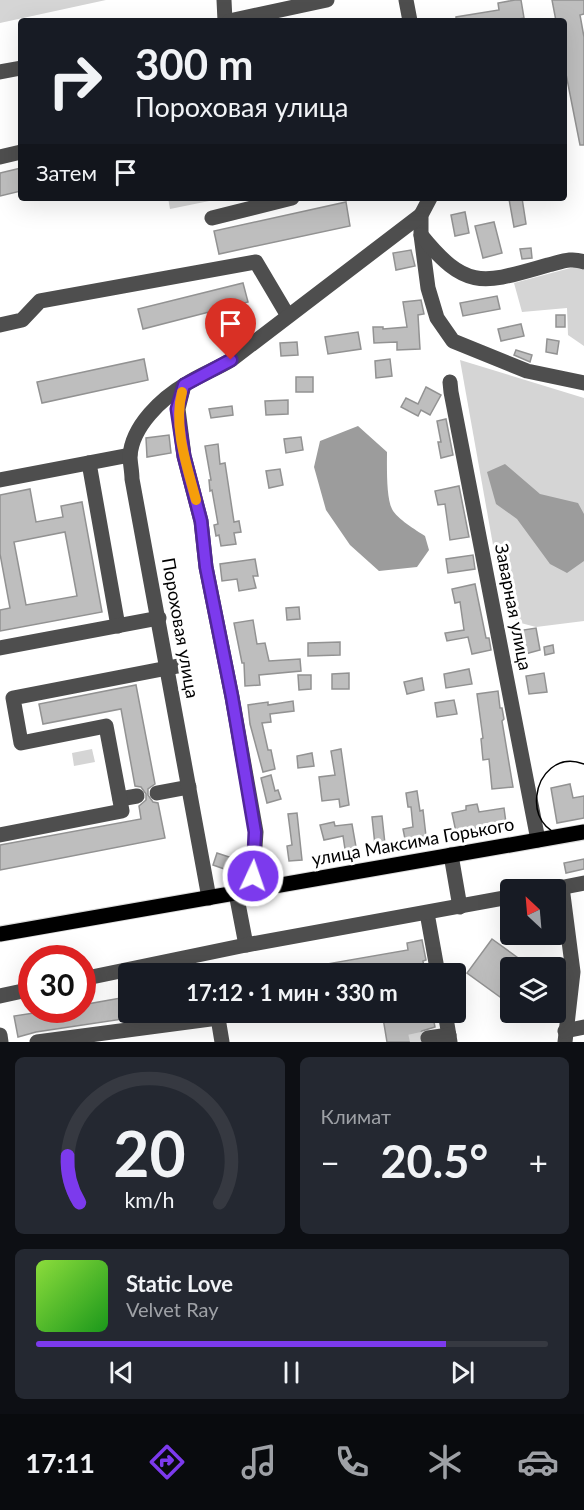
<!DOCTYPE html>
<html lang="ru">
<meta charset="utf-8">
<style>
body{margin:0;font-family:Lato,sans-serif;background:#242831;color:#f1f3f6;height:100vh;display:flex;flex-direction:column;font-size:22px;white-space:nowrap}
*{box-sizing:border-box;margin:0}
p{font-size:20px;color:#9ea1a6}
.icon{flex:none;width:33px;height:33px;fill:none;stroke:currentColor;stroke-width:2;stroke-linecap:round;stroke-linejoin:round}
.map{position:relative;height:1042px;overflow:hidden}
.details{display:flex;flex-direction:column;gap:15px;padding:15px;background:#0d0f14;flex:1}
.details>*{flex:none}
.top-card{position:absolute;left:18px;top:18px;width:549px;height:183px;border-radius:6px;box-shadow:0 6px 24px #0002;background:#171b24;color:#f1f3f6;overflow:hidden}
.needle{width:39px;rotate:334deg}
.controls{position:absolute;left:500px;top:879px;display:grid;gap:12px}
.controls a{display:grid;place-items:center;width:66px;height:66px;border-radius:6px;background:#171b24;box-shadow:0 6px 24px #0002;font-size:30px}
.speed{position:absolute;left:18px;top:945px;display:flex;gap:12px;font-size:30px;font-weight:700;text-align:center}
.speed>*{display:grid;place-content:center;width:78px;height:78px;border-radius:50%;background:#171b24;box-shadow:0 6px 24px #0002;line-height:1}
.speed .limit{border:9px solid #d22;background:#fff;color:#111}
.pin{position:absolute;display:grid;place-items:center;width:51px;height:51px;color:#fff;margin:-62px -26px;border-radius:50% 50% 50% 0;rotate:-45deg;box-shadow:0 0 6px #0007}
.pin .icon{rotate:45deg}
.me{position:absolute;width:66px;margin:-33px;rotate:3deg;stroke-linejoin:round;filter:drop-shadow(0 0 4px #0008)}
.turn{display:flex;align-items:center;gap:21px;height:126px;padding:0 18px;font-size:27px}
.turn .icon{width:78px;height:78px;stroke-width:2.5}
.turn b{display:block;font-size:42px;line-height:51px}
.then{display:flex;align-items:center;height:57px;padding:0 18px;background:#0003;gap:12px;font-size:22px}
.big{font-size:45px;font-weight:700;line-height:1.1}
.details .widget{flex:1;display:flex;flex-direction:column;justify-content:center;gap:9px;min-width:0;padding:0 21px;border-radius:9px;background:#242831}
.details .dial{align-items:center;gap:0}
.dial svg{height:156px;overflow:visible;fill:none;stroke:#363941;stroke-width:7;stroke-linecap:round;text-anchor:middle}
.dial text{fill:#f1f3f6;stroke:none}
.song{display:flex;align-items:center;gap:18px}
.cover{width:72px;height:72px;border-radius:9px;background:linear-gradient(135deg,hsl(90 70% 55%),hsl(120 70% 35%))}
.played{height:6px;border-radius:3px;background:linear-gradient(90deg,#7c3aed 80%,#363941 80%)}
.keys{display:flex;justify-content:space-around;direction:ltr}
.heat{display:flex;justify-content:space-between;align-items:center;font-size:33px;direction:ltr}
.details .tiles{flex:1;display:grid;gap:15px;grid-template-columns:1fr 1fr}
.widget:last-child{grid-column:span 2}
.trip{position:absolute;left:118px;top:963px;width:348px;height:60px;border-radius:6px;background:#171b24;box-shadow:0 6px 24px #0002;font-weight:700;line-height:60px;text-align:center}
.dock{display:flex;height:96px;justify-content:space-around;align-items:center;background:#090b0e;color:#9ea1a6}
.dock .icon{width:42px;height:42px}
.dock .active{color:#7c3aed}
.dock b{font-size:27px;color:#f1f3f6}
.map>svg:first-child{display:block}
</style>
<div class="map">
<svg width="584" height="1042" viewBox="0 0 584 1042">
<rect width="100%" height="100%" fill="#fff"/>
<g fill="#d5d5d5">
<polygon points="0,0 106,0 0,23"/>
<polygon points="168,198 224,198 170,209"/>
<polygon points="574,267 584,270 584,346 568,335 567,308 522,312 514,283"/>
<polygon points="460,360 584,398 584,621 536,627 517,622 503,601"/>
<polygon points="92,749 95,762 74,766 72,753"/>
</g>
<g fill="#9c9c9c">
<path d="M358 426 387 452C387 466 386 497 392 509 397 519 416 530 425 536L429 550 417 567 379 571 350 545 326 510 314 467 320 441Z"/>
<polygon points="505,464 540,494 578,503 584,514 584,561 567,573 550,564 517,519 496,504 487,472"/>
</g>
<g fill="#bebebe" stroke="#929292" stroke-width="1.5" fill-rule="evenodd">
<polygon points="515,0 521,0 524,18 509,21 456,21 456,17 499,10 498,3"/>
<polygon points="552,0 584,0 584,14 580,15 584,37 584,145 580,145 564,64 564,21 556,21"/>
<polygon points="21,168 21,191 0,196 0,173"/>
<polygon points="515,198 522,198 526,224 514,227 509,199"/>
<polygon points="346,202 350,226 219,254 214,231"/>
<polygon points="465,212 469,233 455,236 451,215"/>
<polygon points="494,222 502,253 483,258 475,226"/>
<polygon points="531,248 532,258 522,259 520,249"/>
<polygon points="411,250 415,266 396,270 393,253"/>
<polygon points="243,283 248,302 143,329 138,309"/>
<polygon points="497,296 500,309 463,316 460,303"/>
<polygon points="421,300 424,314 418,315 420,349 397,350 397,342 374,343 373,327 383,327 383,329 407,327 403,302"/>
<rect x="556" y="315" width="9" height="12"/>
<polygon points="521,324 524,336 501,341 498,329"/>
<polygon points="358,332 361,349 328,354 325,337"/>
<polygon points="547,339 559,341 557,354 546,352"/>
<polygon points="297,342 298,355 281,356 280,343"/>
<polygon points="516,350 532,355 530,362 514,355"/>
<polygon points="144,359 148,380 42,403 37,382"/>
<polygon points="390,359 392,376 376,378 375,361"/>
<rect x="296" y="377" width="17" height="15"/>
<polygon points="426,387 441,395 430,415 421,410 418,416 401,407 406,398 418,404"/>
<polygon points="288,400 288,414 266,415 265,401"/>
<polygon points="232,406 233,415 211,418 209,409"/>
<polygon points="446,419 453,455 441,458 438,442 441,442 437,421"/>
<polygon points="169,435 171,453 147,457 146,438"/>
<polygon points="301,437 303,450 286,453 284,439"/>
<polygon points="218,444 220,464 225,463 234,522 239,521 241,532 234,533 236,544 221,546 219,535 216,536 214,525 218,524 212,490 210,491 209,480 211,480 205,446"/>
<polygon points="280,469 283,485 269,488 266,471"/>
<polygon points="459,486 469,537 450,540 445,504 438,505 435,491"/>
<path d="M30 489 36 522 63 517 61 506 82 502 102 612 0 631V610L10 608 0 554V495ZM65 532 77 596 26 605 14 542Z"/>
<polygon points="473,555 475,569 448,573 446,559"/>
<polygon points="255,559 258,576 253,576 256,588 239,591 237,579 222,581 220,564"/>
<polygon points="475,584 486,638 489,638 491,650 472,654 468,637 447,641 445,633 464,630 460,602 455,603 452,589"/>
<polygon points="299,607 300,619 287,620 286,608"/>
<polygon points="253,620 257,644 265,643 269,661 300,659 301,671 259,675 260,685 245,686 244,663 242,663 234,623"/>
<polygon points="536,628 540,650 525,654 522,642 519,642 517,631"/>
<polygon points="340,642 340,655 308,656 308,643"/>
<polygon points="553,645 554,653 545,655 544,647"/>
<polygon points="469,669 472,684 446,688 444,674"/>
<polygon points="349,673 349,689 332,689 332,674"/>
<polygon points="544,673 547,692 529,694 526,676"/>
<polygon points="298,675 311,675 311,689 299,690"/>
<polygon points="422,678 424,690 407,694 404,682"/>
<polygon points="136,685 155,784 148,789 148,795 153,802 158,803 165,838 0,870 0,845 141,819 139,806 146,800 146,794 141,787 135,786 121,709 43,724 39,704"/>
<polygon points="498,691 500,708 502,708 504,719 502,721 513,787 492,789 489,759 483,760 481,739 483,738 477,694"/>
<polygon points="454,700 457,714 437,717 435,703"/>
<polygon points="293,701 294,711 270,714 271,722 262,723 268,750 271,750 275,769 263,772 250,724 248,705 268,702 268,705"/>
<polygon points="341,749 349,805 340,807 339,799 322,801 319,777 335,775 331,751"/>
<polygon points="312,753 314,766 298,768 297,756"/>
<polygon points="271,775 275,791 278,790 281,799 267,803 261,778"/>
<polygon points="570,784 573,798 584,796 584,818 557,823 551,788"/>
<polygon points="417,791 420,811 423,810 426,836 405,839 403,829 413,827 411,807 408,807 406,793"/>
<polygon points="477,804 479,812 504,808 506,823 456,832 452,813 466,810 466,806"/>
<polygon points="297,813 302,860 289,861 287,846 292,845 288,814"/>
<polygon points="382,816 385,844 375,845 372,817"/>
<polygon points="334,822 335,826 352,824 356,847 345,849 343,836 324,840 320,825"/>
<polygon points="217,853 235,859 230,871 213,865"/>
<polygon points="584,859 584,869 566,873 564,863"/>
<polygon points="492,939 532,968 510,968 510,983 500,997 467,973"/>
<polygon points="422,940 426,960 423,961 425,974 299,974 298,969 408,950 407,943"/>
<polygon points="126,997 129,1012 185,1012 129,1020 129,1018 36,1032 18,1037 14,1016 53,1010 82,1010 82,1005"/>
<polygon points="382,1012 432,1012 435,1027 422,1031 419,1035 419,1042 387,1042"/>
</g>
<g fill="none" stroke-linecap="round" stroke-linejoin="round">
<polyline stroke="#d9d9d9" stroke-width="15" stroke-dasharray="15 8" stroke-linecap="butt" points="410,1042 428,1038"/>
<defs>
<polyline id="major" points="0,934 584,832"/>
</defs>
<use href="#major" stroke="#dbdbdb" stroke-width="17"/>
<g stroke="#4e4e4e" stroke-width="15">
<polyline points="224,0 225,21"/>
<polyline points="406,0 410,21"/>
<polyline points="229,21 327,0"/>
<polyline points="0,72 21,68"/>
<polyline points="0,157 21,152"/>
<polyline points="430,198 421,215 421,235 428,288 437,318 453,341 527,371 584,383"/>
<polyline points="212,218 292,198"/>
<path d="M421 235C467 292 484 283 548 265 561 262 571 257 584 262"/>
<polyline points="0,325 22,320 40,301 256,262 288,316"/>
<polyline points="450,382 451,392 538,840"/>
<polyline points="184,385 178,409 184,456 201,521 206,567 232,697 256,832 252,890"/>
<polyline points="89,463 118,626"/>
<polyline points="0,480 130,455"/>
<polyline points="0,648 159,618"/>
<polyline points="157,793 189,787"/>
<polyline points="120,799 137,796"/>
<polyline points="0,835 122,811 106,726 21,743 13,698 178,666"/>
<polyline points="451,855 460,907"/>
<polyline points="562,887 573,972 565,1042"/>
<polyline points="549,890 584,883"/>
<polyline points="236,893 246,945"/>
<path d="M209 898 132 479C132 471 130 463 130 456 132 426 162 398 186 384 200 375 216 369 231 360L421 215"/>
<polyline points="427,913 438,974"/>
<polyline points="82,979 246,945 510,897"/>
<polyline points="0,996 32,989"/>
<polyline points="445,1012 450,1042"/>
<polyline points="565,1031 584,1027"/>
<polyline points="0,1035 1,1042"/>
<polyline points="428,1038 449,1035"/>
<polyline points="37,1042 218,1018 222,1042"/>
</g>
<use href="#major" stroke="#000" stroke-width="15"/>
<path stroke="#000" stroke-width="1.5" d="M584 764C530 744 512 846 584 836"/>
</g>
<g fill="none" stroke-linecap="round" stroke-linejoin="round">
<defs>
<polyline id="route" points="231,360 184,385 177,409 184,456 201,521 206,567 232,697 255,832 253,876"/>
</defs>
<use href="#route" stroke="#51269a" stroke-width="15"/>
<use href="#route" stroke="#7c3aed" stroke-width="10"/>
<path stroke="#f59e0b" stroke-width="10" d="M182 392C173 427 187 466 196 500"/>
</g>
<g text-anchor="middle" stroke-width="6" stroke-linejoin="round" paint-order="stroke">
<g font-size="18" fill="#000" stroke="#fff">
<text transform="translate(513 607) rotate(79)" y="6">Заварная улица</text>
<text transform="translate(180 628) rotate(80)" y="6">Пороховая улица</text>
<text transform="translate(413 842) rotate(-10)" y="6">улица Максима Горького</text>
</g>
</g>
</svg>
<div class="controls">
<a><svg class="needle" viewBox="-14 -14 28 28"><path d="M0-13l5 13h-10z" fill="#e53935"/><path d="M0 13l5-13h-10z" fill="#9ea1a6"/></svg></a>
<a><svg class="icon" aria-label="layers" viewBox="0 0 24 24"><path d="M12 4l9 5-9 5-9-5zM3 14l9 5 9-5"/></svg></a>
</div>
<div class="speed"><div class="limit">30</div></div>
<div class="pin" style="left:231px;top:360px;background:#d93025"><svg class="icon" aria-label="arrive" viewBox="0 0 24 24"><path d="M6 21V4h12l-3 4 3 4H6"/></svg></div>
<svg class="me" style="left:253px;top:876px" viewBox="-20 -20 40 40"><circle r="17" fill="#7c3aed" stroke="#fff" stroke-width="3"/><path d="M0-11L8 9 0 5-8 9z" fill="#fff"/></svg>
<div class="trip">17:12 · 1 мин · 330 m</div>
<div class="top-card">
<div class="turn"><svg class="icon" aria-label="right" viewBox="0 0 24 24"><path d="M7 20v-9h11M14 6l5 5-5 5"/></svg><div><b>300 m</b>Пороховая улица</div></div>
<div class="then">Затем<svg class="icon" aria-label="arrive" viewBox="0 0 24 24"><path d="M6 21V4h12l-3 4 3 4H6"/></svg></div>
</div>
</div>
<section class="details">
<div class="tiles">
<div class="widget dial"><svg viewBox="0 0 100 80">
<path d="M14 69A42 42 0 1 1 86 69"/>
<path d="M14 69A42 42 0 0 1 8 45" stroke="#7c3aed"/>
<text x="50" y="56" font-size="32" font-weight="700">20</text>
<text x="50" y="72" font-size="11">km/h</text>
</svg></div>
<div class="widget"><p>Климат</p>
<div class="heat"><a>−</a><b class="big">20.5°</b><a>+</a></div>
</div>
<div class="widget">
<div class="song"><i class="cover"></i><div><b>Static Love</b><p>Velvet Ray</p></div></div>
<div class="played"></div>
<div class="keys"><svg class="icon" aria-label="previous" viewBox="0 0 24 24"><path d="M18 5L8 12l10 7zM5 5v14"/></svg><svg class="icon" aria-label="pause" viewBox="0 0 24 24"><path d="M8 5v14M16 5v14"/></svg><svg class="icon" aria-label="next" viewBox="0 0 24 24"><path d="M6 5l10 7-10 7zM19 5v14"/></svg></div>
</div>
</div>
</section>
<nav class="dock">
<b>17:11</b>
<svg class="icon active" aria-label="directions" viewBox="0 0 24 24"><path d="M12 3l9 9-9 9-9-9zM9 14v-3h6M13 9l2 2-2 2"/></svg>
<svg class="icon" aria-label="music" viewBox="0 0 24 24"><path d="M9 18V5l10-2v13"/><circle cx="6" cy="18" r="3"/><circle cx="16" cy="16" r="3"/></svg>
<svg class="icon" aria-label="phone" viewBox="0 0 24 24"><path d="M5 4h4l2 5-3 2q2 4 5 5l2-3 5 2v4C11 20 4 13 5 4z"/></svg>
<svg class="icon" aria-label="climate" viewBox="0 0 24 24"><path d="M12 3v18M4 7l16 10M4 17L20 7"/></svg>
<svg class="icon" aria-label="car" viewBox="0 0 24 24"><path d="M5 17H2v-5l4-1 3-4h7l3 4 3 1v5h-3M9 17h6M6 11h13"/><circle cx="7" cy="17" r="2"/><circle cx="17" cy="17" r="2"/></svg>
</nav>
